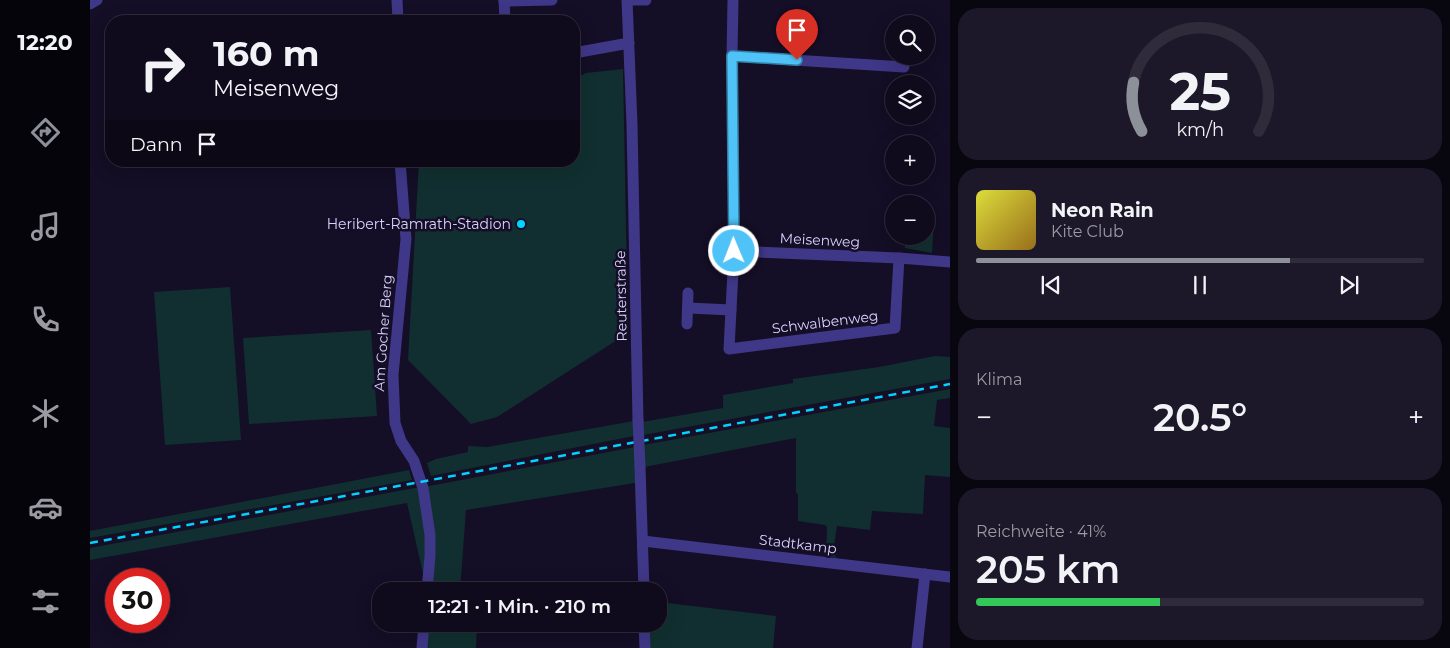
<!DOCTYPE html>
<html lang="de">
<meta charset="utf-8">
<style>
body{margin:0;font-family:Montserrat,sans-serif;background:#1d1829;color:#f1f3f6;height:100vh;display:flex;flex-direction:column;font-size:19px;white-space:nowrap}
*{box-sizing:border-box;margin:0}
p{font-size:16px;color:#9b9aa3}
.icon{flex:none;width:28px;height:28px;fill:none;stroke:currentColor;stroke-width:2;stroke-linecap:round;stroke-linejoin:round}
.map{position:relative;flex:1;overflow:hidden}
.sheet{display:flex;flex-direction:column;gap:8px;padding:8px;background:#08060f;width:500px}
.sheet>*{flex:none}
.hud{position:absolute;left:15px;top:15px;width:475px;height:152px;border-radius:20px;box-shadow:0 5px 20px #0002,0 0 0 1px #2f2b3b;background:#0f0a1c;color:#f1f3f6;overflow:hidden}
.buttons{position:absolute;left:795px;top:15px;display:grid;gap:10px}
.buttons a{display:grid;place-items:center;width:50px;height:50px;border-radius:50%;background:#0f0a1c;box-shadow:0 5px 20px #0002,0 0 0 1px #2f2b3b;font-size:25px}
.speed{position:absolute;left:15px;top:568px;display:flex;gap:10px;font-size:25px;font-weight:700;text-align:center}
.speed>*{display:grid;place-content:center;width:65px;height:65px;border-radius:50%;background:#0f0a1c;box-shadow:0 5px 20px #0002,0 0 0 1px #2f2b3b;line-height:1}
.speed .limit{border:8px solid #d22;background:#fff;color:#111}
.pin{position:absolute;display:grid;place-items:center;width:42px;height:42px;color:#fff;margin:-51px -21px;border-radius:50% 50% 50% 0;rotate:-45deg;box-shadow:0 0 5px #0007}
.pin .icon{rotate:45deg}
.me{position:absolute;width:55px;margin:-28px;rotate:359deg;stroke-linejoin:round;filter:drop-shadow(0 0 4px #0008)}
.turn{display:flex;align-items:center;gap:18px;height:105px;padding:0 25px;font-size:22px}
.turn .icon{width:65px;height:65px;stroke-width:2.5}
.turn b{display:block;font-size:35px;line-height:42px}
.then{display:flex;align-items:center;height:48px;padding:0 25px;background:#0003;gap:10px;font-size:19px}
.big{font-size:38px;font-weight:600;line-height:1.1}
.sheet .widget{flex:1;display:flex;flex-direction:column;justify-content:center;gap:8px;min-width:0;padding:0 18px;border-radius:20px;background:#1d1829}
.sheet .dial{align-items:center;gap:0}
.dial svg{height:130px;overflow:visible;fill:none;stroke:#2f2b3b;stroke-width:7;stroke-linecap:round;text-anchor:middle}
.dial text{fill:#f1f3f6;stroke:none}
.song{display:flex;align-items:center;gap:15px}
.cover{width:60px;height:60px;border-radius:8px;background:linear-gradient(135deg,hsl(60 70% 55%),hsl(40 70% 35%))}
.played{height:5px;border-radius:2px;background:linear-gradient(90deg,#8c9099 70%,#2f2b3b 70%)}
.keys{display:flex;justify-content:space-around;direction:ltr}
.heat{display:flex;justify-content:space-between;align-items:center;font-size:28px;direction:ltr}
.charge{height:8px;border-radius:4px;background:linear-gradient(90deg,#34c759 41%,#2f2b3b 0)}
.trip{position:absolute;left:282px;top:582px;width:295px;height:50px;border-radius:20px;background:#0f0a1c;box-shadow:0 5px 20px #0002,0 0 0 1px #2f2b3b;font-weight:600;line-height:50px;text-align:center}
main{display:flex;flex:1;min-height:0}
.dock{display:flex;flex-direction:column;width:90px;justify-content:space-around;align-items:center;background:#06040b;color:#9b9aa3}
.dock .icon{width:35px;height:35px}
.dock .on{color:#8c9099}
.dock b{font-size:22px;color:#f1f3f6}
.map>svg:first-child{display:block}
</style>
<main>
<nav class="dock">
<b>12:20</b>
<svg class="icon on" aria-label="directions" viewBox="0 0 24 24"><path d="M12 3l9 9-9 9-9-9zM9 14v-3h6M13 9l2 2-2 2"/></svg>
<svg class="icon" aria-label="music" viewBox="0 0 24 24"><path d="M9 18V5l10-2v13"/><circle cx="6" cy="18" r="3"/><circle cx="16" cy="16" r="3"/></svg>
<svg class="icon" aria-label="phone" viewBox="0 0 24 24"><path d="M5 4h4l2 5-3 2q2 4 5 5l2-3 5 2v4C11 20 4 13 5 4z"/></svg>
<svg class="icon" aria-label="climate" viewBox="0 0 24 24"><path d="M12 3v18M4 7l16 10M4 17L20 7"/></svg>
<svg class="icon" aria-label="car" viewBox="0 0 24 24"><path d="M5 17H2v-5l4-1 3-4h7l3 4 3 1v5h-3M9 17h6M6 11h13"/><circle cx="7" cy="17" r="2"/><circle cx="17" cy="17" r="2"/></svg>
<svg class="icon" aria-label="filters" viewBox="0 0 24 24"><path d="M4 7h16M4 17h16"/><circle cx="9" cy="7" r="2"/><circle cx="15" cy="17" r="2"/></svg>
</nav>
<div class="map">
<svg width="860" height="648" viewBox="0 0 860 648">
<rect width="100%" height="100%" fill="#140e26"/>
<g fill="#112f30">
<polygon points="533,69 538,333 407,417 381,424 318,360 329,161 484,161 484,79 496,73"/>
<polygon points="836,217 844,218 842,253 815,248 815,236 836,236"/>
<polygon points="140,287 151,440 75,445 64,292"/>
<polygon points="281,330 287,416 159,424 153,338"/>
<polygon points="845,356 860,357 860,379 553,435 552,422 633,408 633,395 703,383 703,379 789,367"/>
<polygon points="860,389 860,398 847,400 844,426 860,428 860,477 835,475 833,514 782,511 780,530 747,526 743,552 747,558 736,556 737,527 735,525 708,521 708,494 706,493 706,438 554,467 553,445"/>
<polygon points="544,421 544,436 341,476 337,463 346,459 378,452 378,446 397,447"/>
<polygon points="545,447 545,483 376,510 370,591 339,591 334,487"/>
<polygon points="319,470 322,480 0,538 0,531"/>
<polygon points="330,487 336,522 334,578 317,503 0,560 0,548"/>
<polygon points="569,602 686,616 683,648 558,648 557,624 569,624"/>
<polygon points="336,624 387,624 386,648 334,648"/>
</g>
<g fill="none" stroke-linecap="round" stroke-linejoin="round">
<g stroke="#3f3787" stroke-width="11">
<polyline points="307,0 308,21"/>
<polyline points="414,0 415,21"/>
<polyline points="537,0 542,124 548,420"/>
<polyline points="538,0 556,0"/>
<polyline points="643,0 642,56 644,251 639,349 805,328 809,258"/>
<polyline points="414,1 462,0"/>
<polyline points="0,4 7,0"/>
<polyline points="484,53 539,43"/>
<polyline points="642,56 814,67"/>
<polyline points="310,161 316,239 303,375 305,423 311,441 324,461 333,488 340,535 340,556 337,591"/>
<polyline points="644,251 809,258 860,262"/>
<polyline points="599,308 641,310"/>
<polyline points="597,324 598,293"/>
<polyline points="550,467 554,591"/>
<polyline points="553,541 860,577"/>
<polyline points="554,624 555,648"/>
<polyline points="332,648 334,624"/>
<polyline points="827,648 835,574"/>
</g>
<polyline stroke="#00d4fe" stroke-width="2.5" stroke-dasharray="8 6" stroke-linecap="butt" points="0,543 860,384"/>
<polyline stroke="#3f3787" stroke-width="11" points="548,420 550,467"/>
</g>
<g fill="none" stroke-linecap="round" stroke-linejoin="round">
<defs>
<polyline id="route" points="644,251 642,56 707,60"/>
</defs>
<use href="#route" stroke="#337fa1" stroke-width="12"/>
<use href="#route" stroke="#4fc3f7" stroke-width="9"/>
</g>
<circle fill="#00d4fe" stroke="#140e26" stroke-width="2" cx="431" cy="224" r="5"/>
<g text-anchor="middle" stroke-width="5" stroke-linejoin="round" paint-order="stroke">
<g font-size="14" fill="#dbd3ff" stroke="#140e26" text-anchor="end">
<text x="421" y="229">Heribert-Ramrath-Stadion</text>
</g>
<g font-size="14" fill="#dbd3ff" stroke="#140e26">
<text transform="translate(730 240) rotate(3)" y="5">Meisenweg</text>
<text transform="translate(531 296) rotate(-91)" y="5">Reuterstraße</text>
<text transform="translate(735 322) rotate(-7)" y="5">Schwalbenweg</text>
<text transform="translate(293 333) rotate(-86)" y="5">Am Gocher Berg</text>
<text transform="translate(708 544) rotate(7)" y="5">Stadtkamp</text>
</g>
</g>
</svg>
<div class="buttons">
<a><svg class="icon" aria-label="search" viewBox="0 0 24 24"><circle cx="10" cy="10" r="6"/><path d="M15 15l6 6"/></svg></a>
<a><svg class="icon" aria-label="layers" viewBox="0 0 24 24"><path d="M12 4l9 5-9 5-9-5zM3 14l9 5 9-5"/></svg></a>
<a>+</a>
<a>−</a>
</div>
<div class="speed"><div class="limit">30</div></div>
<div class="pin" style="left:707px;top:60px;background:#d93025"><svg class="icon" aria-label="arrive" viewBox="0 0 24 24"><path d="M6 21V4h12l-3 4 3 4H6"/></svg></div>
<svg class="me" style="left:644px;top:251px" viewBox="-20 -20 40 40"><circle r="17" fill="#4fc3f7" stroke="#fff" stroke-width="3"/><path d="M0-11L8 9 0 5-8 9z" fill="#fff"/></svg>
<div class="trip">12:21 · 1 Min. · 210 m</div>
<div class="hud">
<div class="turn"><svg class="icon" aria-label="right" viewBox="0 0 24 24"><path d="M7 20v-9h11M14 6l5 5-5 5"/></svg><div><b>160 m</b>Meisenweg</div></div>
<div class="then">Dann<svg class="icon" aria-label="arrive" viewBox="0 0 24 24"><path d="M6 21V4h12l-3 4 3 4H6"/></svg></div>
</div>
</div>
<section class="sheet">
<div class="widget dial"><svg viewBox="0 0 100 80">
<path d="M14 69A42 42 0 1 1 86 69"/>
<path d="M14 69A42 42 0 0 1 9 39" stroke="#8c9099"/>
<text x="50" y="56" font-size="32" font-weight="700">25</text>
<text x="50" y="72" font-size="11">km/h</text>
</svg></div>
<div class="widget">
<div class="song"><i class="cover"></i><div><b>Neon Rain</b><p>Kite Club</p></div></div>
<div class="played"></div>
<div class="keys"><svg class="icon" aria-label="previous" viewBox="0 0 24 24"><path d="M18 5L8 12l10 7zM5 5v14"/></svg><svg class="icon" aria-label="pause" viewBox="0 0 24 24"><path d="M8 5v14M16 5v14"/></svg><svg class="icon" aria-label="next" viewBox="0 0 24 24"><path d="M6 5l10 7-10 7zM19 5v14"/></svg></div>
</div>
<div class="widget"><p>Klima</p>
<div class="heat"><a>−</a><b class="big">20.5°</b><a>+</a></div>
</div>
<div class="widget"><p>Reichweite · 41%</p><b class="big">205 km</b><div class="charge"></div></div>
</section>
</main>
